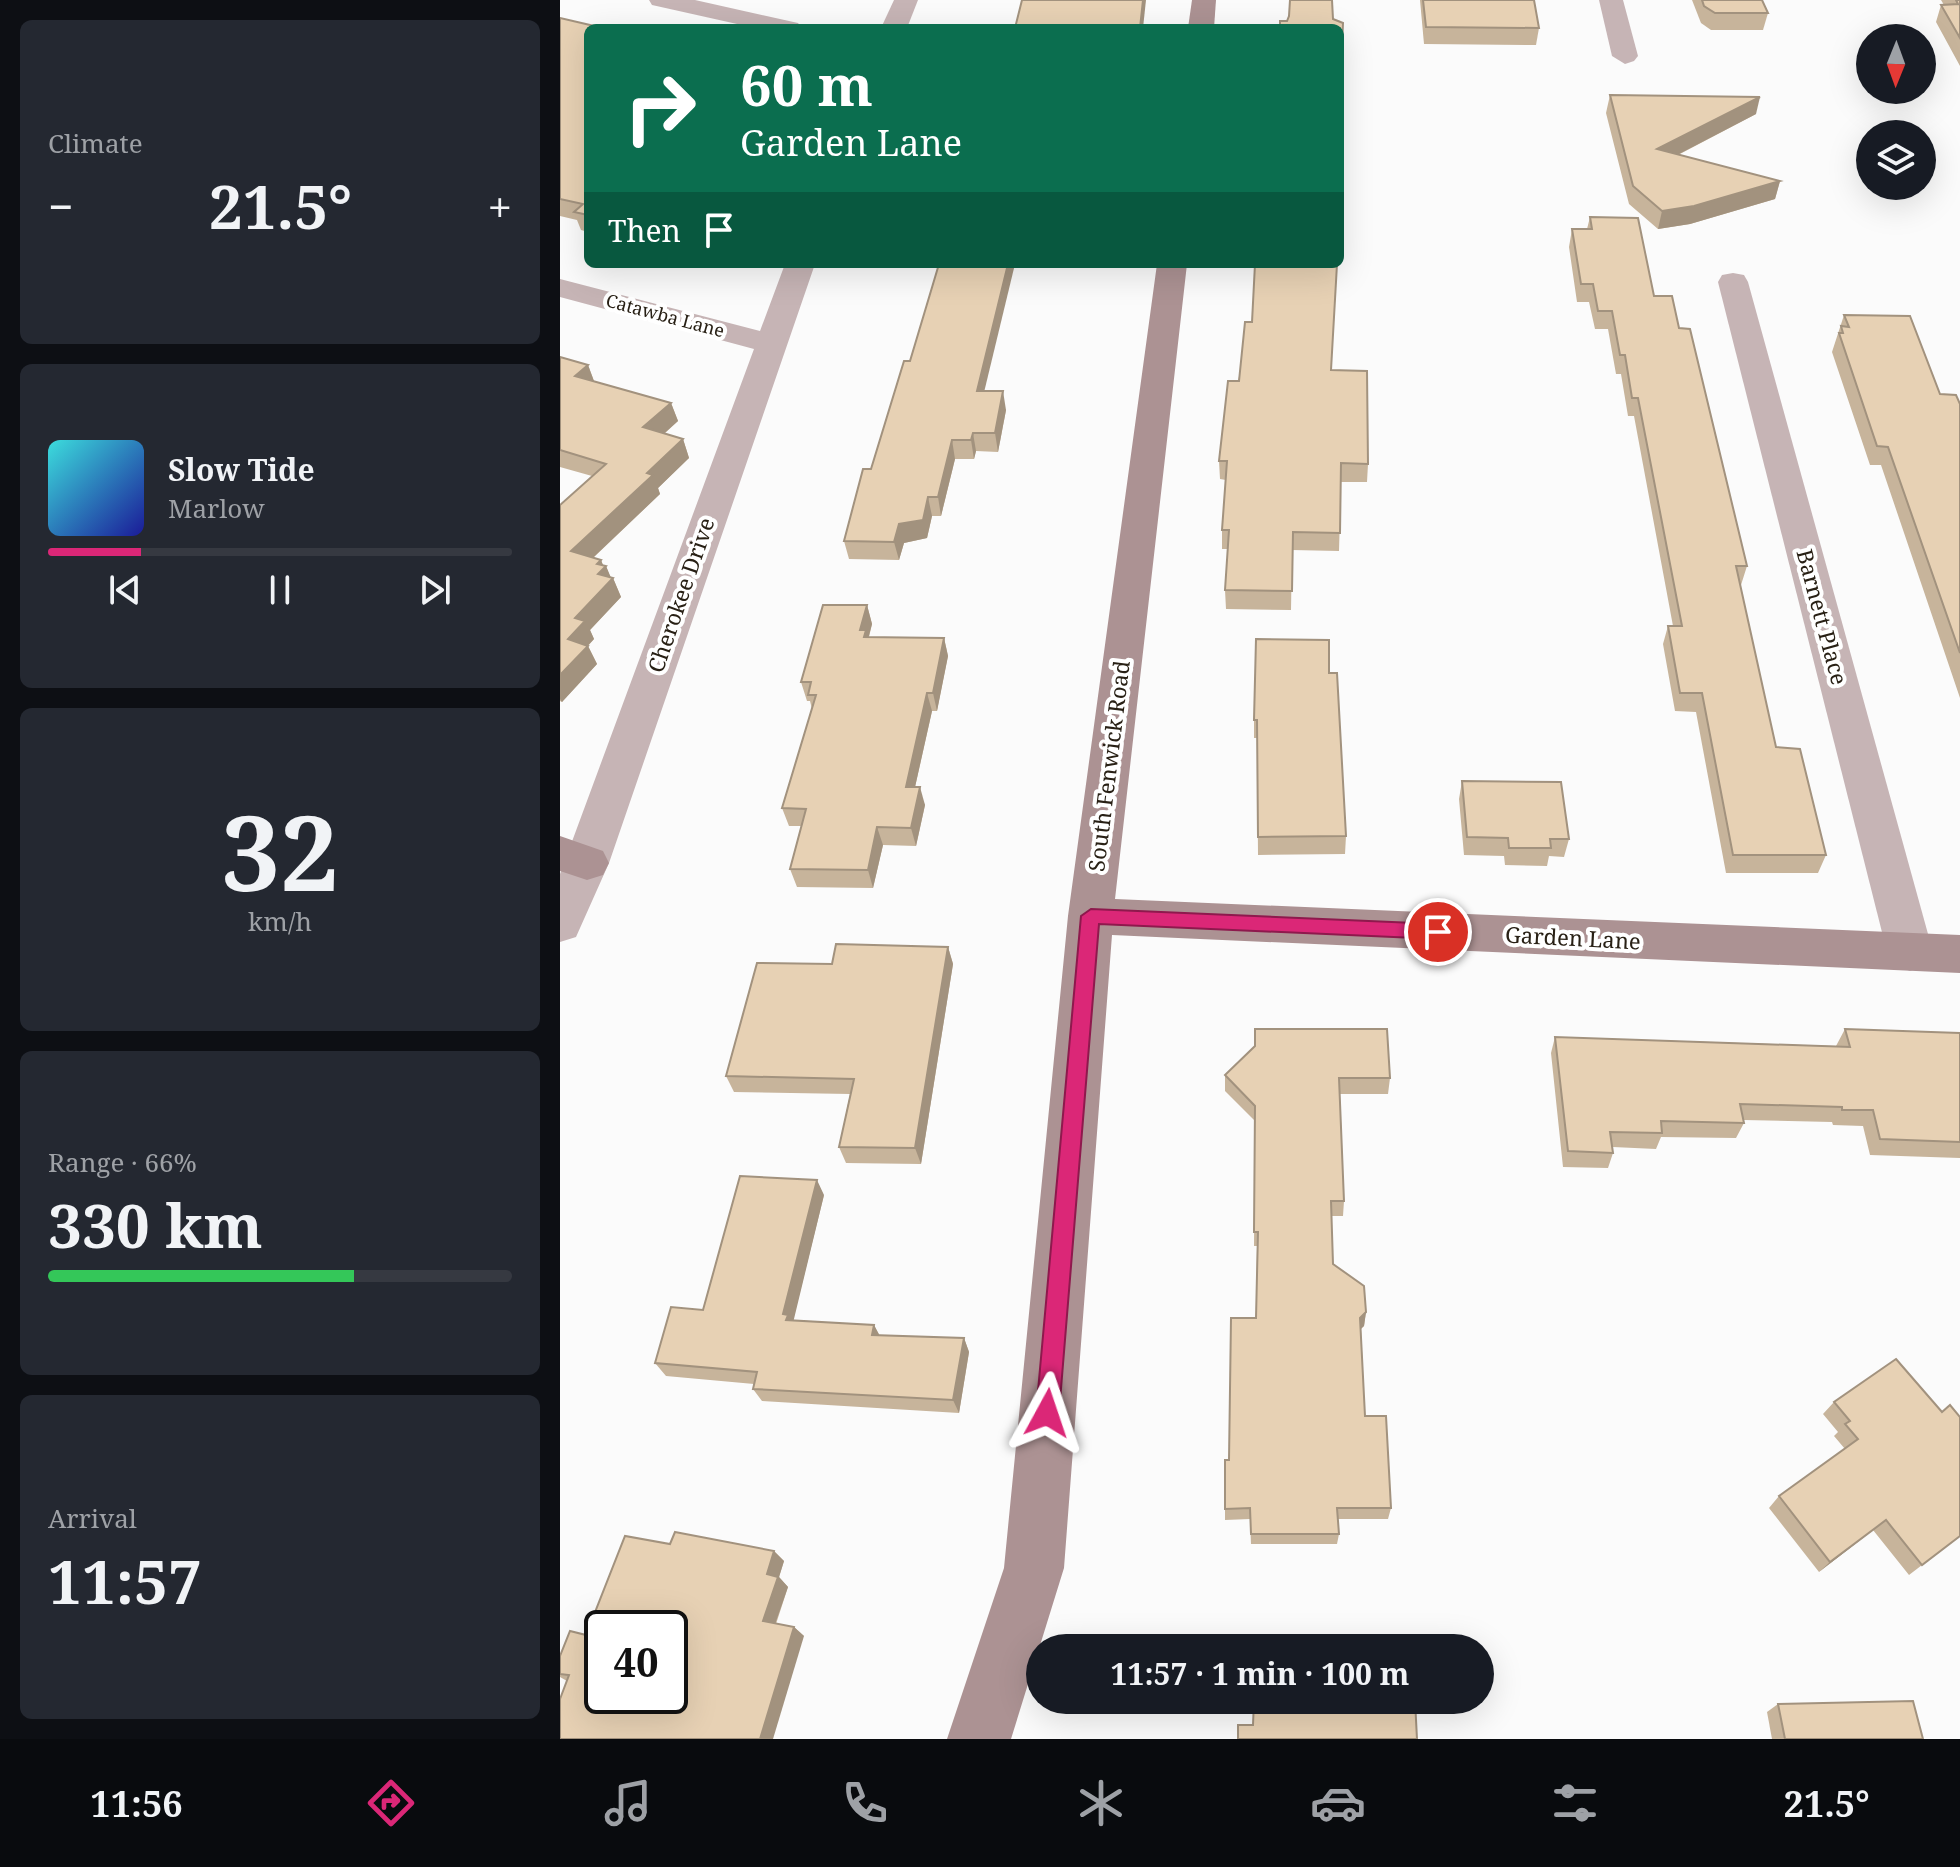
<!DOCTYPE html>
<meta charset="utf-8">
<style>
body{margin:0;font-family:"Noto Serif",serif;background:#242831;color:#f1f3f6;height:100vh;display:flex;flex-direction:column;font-size:30px;white-space:nowrap}
*{box-sizing:border-box;margin:0}
p{font-size:26px;color:#9ea1a6}
.icon{flex:none;width:44px;height:44px;fill:none;stroke:currentColor;stroke-width:2;stroke-linecap:round;stroke-linejoin:round}
.map{position:relative;flex:1;overflow:hidden}
.sheet{display:flex;flex-direction:column;gap:20px;padding:20px;background:#0d0f14;width:560px}
.sheet>*{flex:none}
.top-card{position:absolute;left:24px;top:24px;width:760px;height:244px;border-radius:12px;box-shadow:0 8px 32px #0002;background:#0b6e4f;color:#fff;overflow:hidden}
.needle{width:52px;rotate:181deg}
.controls{position:absolute;left:1296px;top:24px;display:grid;gap:16px}
.controls a{display:grid;place-items:center;width:80px;height:80px;border-radius:50%;background:#171b24;box-shadow:0 8px 32px #0002;font-size:40px}
.speed{position:absolute;left:24px;top:1610px;display:flex;gap:16px;font-size:40px;font-weight:700;text-align:center}
.speed>*{display:grid;place-content:center;width:104px;height:104px;border-radius:50%;background:#171b24;box-shadow:0 8px 32px #0002;line-height:1}
.speed .limit{border:4px solid #111;border-radius:12px;background:#fff;color:#111}
.pin{position:absolute;display:grid;place-items:center;width:68px;height:68px;color:#fff;margin:-34px;border:4px solid #fff;border-radius:50%;box-shadow:0 2px 8px #0007}
.me{position:absolute;width:88px;margin:-44px;rotate:5deg;stroke-linejoin:round;filter:drop-shadow(0 0 6px #0008)}
.turn{display:flex;align-items:center;gap:28px;height:168px;padding:0 24px;font-size:36px}
.turn .icon{width:104px;height:104px;stroke-width:2.5}
.turn b{display:block;font-size:56px;line-height:68px}
.then{display:flex;align-items:center;height:76px;padding:0 24px;background:#0003;gap:16px;font-size:30px}
.big{font-size:60px;font-weight:700;line-height:1.1}
.sheet .tile{flex:1;display:flex;flex-direction:column;justify-content:center;gap:12px;min-width:0;padding:0 28px;border-radius:12px;background:#242831}
.sheet .dial{align-items:center;gap:0}
.dial b{font-size:104px;line-height:1}
.song{display:flex;align-items:center;gap:24px}
.cover{width:96px;height:96px;border-radius:12px;background:linear-gradient(135deg,hsl(180 70% 55%),hsl(240 70% 35%))}
.played{height:8px;border-radius:4px;background:linear-gradient(90deg,#db2777 20%,#363941 20%)}
.keys{display:flex;justify-content:space-around;direction:ltr}
.heat{display:flex;justify-content:space-between;align-items:center;font-size:44px;direction:ltr}
.charge{height:12px;border-radius:6px;background:linear-gradient(90deg,#34c759 66%,#363941 0)}
.trip{position:absolute;left:466px;top:1634px;width:468px;height:80px;border-radius:40px;background:#171b24;box-shadow:0 8px 32px #0002;font-weight:700;line-height:80px;text-align:center}
.dock{display:flex;height:128px;justify-content:space-around;align-items:center;background:#090b0e;color:#9ea1a6}
.dock .icon{width:56px;height:56px}
.dock .current{color:#db2777}
.dock b{font-size:36px;color:#f1f3f6}
main{display:flex;flex:1;min-height:0}
.map>svg:first-child{display:block}
</style>
<main>
<section class="sheet">
<div class="tile"><p>Climate</p>
<div class="heat"><a>−</a><b class="big">21.5°</b><a>+</a></div>
</div>
<div class="tile">
<div class="song"><i class="cover"></i><div><b>Slow Tide</b><p>Marlow</p></div></div>
<div class="played"></div>
<div class="keys"><svg class="icon" aria-label="previous" viewBox="0 0 24 24"><path d="M18 5L8 12l10 7zM5 5v14"/></svg><svg class="icon" aria-label="pause" viewBox="0 0 24 24"><path d="M8 5v14M16 5v14"/></svg><svg class="icon" aria-label="next" viewBox="0 0 24 24"><path d="M6 5l10 7-10 7zM19 5v14"/></svg></div>
</div>
<div class="tile dial"><b>32</b><p>km/h</p></div>
<div class="tile"><p>Range · 66%</p><b class="big">330 km</b><div class="charge"></div></div>
<div class="tile"><p>Arrival</p><b class="big">11:57</b></div>
</section>
<div class="map">
<svg width="1400" height="1739" viewBox="0 0 1400 1739">
<rect width="100%" height="100%" fill="#fbfbfb"/>
<g fill="none" stroke-linecap="round" stroke-linejoin="round">
<g fill="#c6b4b5" fill-rule="evenodd">
<polygon points="89,0 135,0 238,23 242,28 195,28 92,5"/>
<polygon points="334,0 358,0 347,28 321,28"/>
<polygon points="1039,0 1063,0 1078,56 1074,61 1065,64 1052,56"/>
<polygon points="225,264 255,264 49,863 16,937 0,942 0,874 194,349 0,297 0,279 200,331"/>
<polygon points="1173,273 1184,275 1188,282 1373,952 1366,965 1350,971 1334,965 1327,952 1158,282 1162,275"/>
</g>
<g fill="#ac9293" fill-rule="evenodd">
<polygon points="632,0 656,0 654,28 628,28"/>
<polygon points="597,264 627,264 555,899 1400,935 1400,973 552,935 504,1568 451,1739 387,1739 444,1568 508,916"/>
<polygon points="0,836 43,851 49,863 43,875 27,880 0,871"/>
</g>
</g>
<g fill="#c7b49b">
<polygon points="860,0 974,0 979,28 976,45 864,44"/>
<polygon points="1132,0 1202,0 1208,13 1203,30 1151,30 1141,23"/>
<polygon points="1381,0 1400,0 1400,66 1376,22 1381,5 1384,5"/>
<polygon points="0,18 28,28 28,232 21,230 17,220 0,216"/>
<polygon points="1050,95 1196,114 1118,155 1220,181 1215,199 1130,224 1098,229 1069,204 1046,113"/>
<polygon points="1030,217 1119,328 1187,566 1181,585 1180,585 1216,747 1266,855 1258,873 1166,873 1136,712 1115,711 1103,644 1108,626 1113,626 1074,416 1068,416 1061,374 1056,374 1048,329 1035,329 1029,302 1017,302 1009,247 1012,229 1027,229"/>
<polygon points="1284,315 1380,394 1400,404 1400,698 1321,465 1310,465 1272,352"/>
<polygon points="692,322 771,370 808,464 807,482 781,482 779,551 732,550 731,610 666,609 665,590 668,549 662,549 662,530 666,480 660,479 659,461"/>
<polygon points="0,357 28,365 34,381 111,403 118,421 104,434 123,439 129,458 98,488 100,494 33,558 41,560 43,565 46,566 50,577 53,578 61,597 30,630 34,639 28,646 37,664 2,702 0,701 0,505 32,476 0,467"/>
<polygon points="425,391 446,410 438,452 416,451 414,459 395,459 381,516 372,516 367,538 344,543 339,560 289,559 284,541 311,469"/>
<polygon points="307,605 312,624 309,637 384,638 388,656 377,711 372,711 355,787 365,805 356,846 323,845 313,888 237,887 230,869 241,826 229,826 222,808 252,709 250,701 247,701 241,682"/>
<polygon points="769,673 786,836 785,854 698,855 697,738 694,738 694,720"/>
<polygon points="902,781 1009,839 1004,857 989,856 987,866 945,865 944,856 904,855 899,799"/>
<polygon points="388,947 393,964 361,1164 286,1163 279,1147 290,1094 174,1092 166,1076 272,964"/>
<polygon points="1285,1029 1400,1033 1400,1158 1310,1155 1303,1126 1273,1125 1272,1122 1184,1120 1184,1123 1176,1138 1101,1137 1096,1149 1053,1147 1053,1153 1048,1168 1003,1167 991,1053 995,1037 1276,1046"/>
<polygon points="695,1046 830,1078 828,1094 780,1094 784,1201 783,1216 771,1216 773,1264 806,1312 804,1326 801,1329 805,1416 831,1508 828,1519 778,1519 779,1534 777,1544 691,1544 690,1519 665,1520 665,1509 669,1460 696,1318 697,1246 694,1246 695,1121 665,1091 665,1075"/>
<polygon points="264,1195 233,1320 314,1325 319,1335 404,1338 409,1352 399,1413 202,1401 193,1389 194,1384 106,1376 95,1363 143,1310"/>
<polygon points="1274,1402 1400,1536 1349,1575 1313,1530 1259,1572 1209,1508 1219,1496 1285,1449 1274,1436 1278,1432 1263,1414"/>
<polygon points="110,1544 214,1551 224,1561 219,1577 228,1587 216,1624 234,1627 244,1636 7,1681 0,1677 0,1656 26,1635"/>
<polygon points="1218,1704 1363,1739 1212,1739 1207,1712"/>
</g>
<g fill="#a2927e">
<polygon points="583,0 586,0 583,28 580,28"/>
<polygon points="1200,97 1196,114 1094,167 1097,149"/>
<polygon points="1220,181 1215,199 1130,224 1098,229 1102,211"/>
<polygon points="448,264 455,264 420,409 417,391"/>
<polygon points="28,365 35,384 15,376"/>
<polygon points="443,391 446,410 438,452 435,433"/>
<polygon points="111,403 118,421 90,446 83,427"/>
<polygon points="413,433 416,451 414,459 411,440"/>
<polygon points="123,439 129,458 98,488 100,494 20,570 11,551 87,473"/>
<polygon points="392,440 395,459 381,516 378,497"/>
<polygon points="368,497 372,516 367,538 344,543 339,560 334,542 339,524"/>
<polygon points="41,560 44,568 46,566 52,580 53,578 61,597 30,630 34,639 16,658 8,639 15,618 37,564"/>
<polygon points="307,605 312,624 308,639 311,649 300,630"/>
<polygon points="384,638 388,656 377,711 373,693"/>
<polygon points="28,646 37,664 2,702 0,699 0,675"/>
<polygon points="367,693 372,711 351,805 346,787"/>
<polygon points="360,787 365,805 356,846 351,828"/>
<polygon points="317,827 323,845 313,888 308,870"/>
<polygon points="388,947 393,964 361,1164 355,1148"/>
<polygon points="257,1180 264,1195 233,1323 235,1333 223,1314"/>
<polygon points="806,1312 804,1326 798,1331 800,1318"/>
<polygon points="314,1325 321,1338 312,1335"/>
<polygon points="404,1338 409,1352 399,1413 393,1400"/>
<polygon points="1326,1520 1313,1530 1259,1572 1270,1562"/>
<polygon points="214,1551 224,1561 219,1577 228,1587 213,1630 203,1621 207,1574"/>
<polygon points="234,1627 244,1636 213,1739 200,1739"/>
</g>
<g fill="#e7d1b4" stroke="#a2927e" stroke-width="2" fill-rule="evenodd">
<polygon points="462,0 583,0 580,28 455,28"/>
<polygon points="730,0 772,0 773,19 783,23 781,74 780,28 720,28 720,21 727,21 729,16"/>
<polygon points="863,0 974,0 979,28 866,27"/>
<polygon points="1142,0 1202,0 1208,13 1155,13 1144,6"/>
<polygon points="1396,0 1400,0 1400,38 1381,5 1398,4"/>
<polygon points="0,18 43,28 28,28 28,215 14,212 23,204 0,199"/>
<polygon points="1050,95 1200,97 1097,149 1220,181 1134,206 1102,211 1073,186"/>
<polygon points="1030,217 1078,218 1094,296 1112,296 1119,328 1130,329 1187,566 1176,566 1216,747 1240,749 1266,855 1173,855 1142,693 1120,693 1108,626 1122,626 1078,398 1072,398 1065,355 1060,355 1052,311 1038,311 1033,284 1021,284 1012,229 1032,229"/>
<polygon points="379,264 448,264 417,391 443,391 435,433 413,433 411,440 392,440 378,497 368,497 363,520 339,524 334,542 284,541 303,469 311,469 344,361 350,361"/>
<polygon points="695,264 777,264 771,370 807,371 808,464 781,463 780,533 733,532 732,591 665,590 669,530 662,530 667,461 659,461 668,381 679,381 685,322 692,322"/>
<polygon points="1284,315 1350,316 1380,394 1396,395 1400,404 1400,653 1328,447 1317,446 1279,333 1283,333 1281,326 1289,327"/>
<polygon points="0,357 28,365 15,376 111,403 83,427 123,439 87,473 93,475 11,551 41,560 37,564 46,566 38,574 53,578 15,618 25,621 8,639 28,646 0,675 0,505 46,464 0,450"/>
<polygon points="263,605 307,605 300,630 306,630 304,637 384,638 373,693 367,693 346,787 360,787 351,828 317,827 308,870 230,869 246,809 222,808 256,695 248,695 251,682 241,682"/>
<polygon points="696,639 769,640 769,673 777,673 786,836 698,837 697,720 694,720"/>
<polygon points="902,781 1001,782 1009,839 990,839 991,848 949,848 948,838 907,837"/>
<polygon points="276,944 388,947 355,1148 279,1147 294,1079 166,1076 197,963 272,964"/>
<polygon points="695,1029 827,1029 830,1078 779,1078 784,1201 771,1201 773,1264 804,1286 806,1312 800,1318 805,1416 826,1416 831,1508 777,1508 779,1534 691,1534 690,1508 665,1509 665,1460 669,1460 671,1318 696,1318 698,1232 694,1232 695,1106 665,1075 695,1046"/>
<polygon points="1285,1029 1400,1033 1400,1142 1320,1139 1313,1110 1282,1110 1282,1107 1180,1104 1184,1123 1101,1121 1102,1133 1050,1132 1053,1153 1008,1151 995,1037 1290,1047"/>
<polygon points="180,1176 257,1180 223,1314 228,1315 226,1320 314,1325 312,1335 404,1338 393,1400 193,1389 197,1372 95,1363 111,1307 143,1310"/>
<polygon points="1336,1359 1382,1412 1390,1405 1400,1417 1400,1536 1362,1565 1326,1520 1270,1562 1219,1496 1298,1439 1285,1424 1290,1421 1274,1402"/>
<path d="M115 1532 214 1551 207 1574 218 1577 203 1621 234 1627 200 1739H0V1699L9 1675 0 1674V1656L10 1631 26 1635 65 1536 110 1544ZM42 1628H110V1696H42Z"/>
<polygon points="694,1636 800,1637 800,1648 694,1648"/>
<polygon points="694,1700 855,1700 857,1739 678,1739 678,1725 693,1725"/>
<polygon points="1353,1701 1363,1739 1225,1739 1218,1704"/>
</g>
<polygon fill="#db2777" stroke="#8e194d" stroke-width="2" points="531,909 878,924 887,932 878,939 539,924 499,1413 496,1421 487,1424 479,1421 476,1413 521,916"/>
<g text-anchor="middle" stroke-width="8" stroke-linejoin="round" paint-order="stroke">
<g font-size="18" fill="#282015" stroke="#fff">
<text transform="translate(105 316) rotate(15)" y="6">Catawba Lane</text>
</g>
<g font-size="22" fill="#282015" stroke="#fff">
<text transform="translate(121 595) rotate(-71)" y="8">Cherokee Drive</text>
<text transform="translate(1262 617) rotate(75)" y="8">Barnett Place</text>
<text transform="translate(549 766) rotate(-83)" y="8">South Fenwick Road</text>
<text transform="translate(1013 938) rotate(3)" y="8">Garden Lane</text>
</g>
</g>
</svg>
<div class="controls">
<a><svg class="needle" viewBox="-14 -14 28 28"><path d="M0-13l5 13h-10z" fill="#e53935"/><path d="M0 13l5-13h-10z" fill="#9ea1a6"/></svg></a>
<a><svg class="icon" aria-label="layers" viewBox="0 0 24 24"><path d="M12 4l9 5-9 5-9-5zM3 14l9 5 9-5"/></svg></a>
</div>
<div class="speed"><div class="limit">40</div></div>
<div class="pin" style="left:878px;top:932px;background:#d93025"><svg class="icon" aria-label="arrive" viewBox="0 0 24 24"><path d="M6 21V4h12l-3 4 3 4H6"/></svg></div>
<svg class="me" style="left:487px;top:1413px" viewBox="-20 -20 40 40"><path d="M0-17L14 15 0 8-14 15z" fill="#db2777" stroke="#fff" stroke-width="4"/></svg>
<div class="trip">11:57 · 1 min · 100 m</div>
<div class="top-card">
<div class="turn"><svg class="icon" aria-label="right" viewBox="0 0 24 24"><path d="M7 20v-9h11M14 6l5 5-5 5"/></svg><div><b>60 m</b>Garden Lane</div></div>
<div class="then">Then<svg class="icon" aria-label="arrive" viewBox="0 0 24 24"><path d="M6 21V4h12l-3 4 3 4H6"/></svg></div>
</div>
</div>
</main>
<nav class="dock">
<b>11:56</b>
<svg class="icon current" aria-label="directions" viewBox="0 0 24 24"><path d="M12 3l9 9-9 9-9-9zM9 14v-3h6M13 9l2 2-2 2"/></svg>
<svg class="icon" aria-label="music" viewBox="0 0 24 24"><path d="M9 18V5l10-2v13"/><circle cx="6" cy="18" r="3"/><circle cx="16" cy="16" r="3"/></svg>
<svg class="icon" aria-label="phone" viewBox="0 0 24 24"><path d="M5 4h4l2 5-3 2q2 4 5 5l2-3 5 2v4C11 20 4 13 5 4z"/></svg>
<svg class="icon" aria-label="climate" viewBox="0 0 24 24"><path d="M12 3v18M4 7l16 10M4 17L20 7"/></svg>
<svg class="icon" aria-label="car" viewBox="0 0 24 24"><path d="M5 17H2v-5l4-1 3-4h7l3 4 3 1v5h-3M9 17h6M6 11h13"/><circle cx="7" cy="17" r="2"/><circle cx="17" cy="17" r="2"/></svg>
<svg class="icon" aria-label="filters" viewBox="0 0 24 24"><path d="M4 7h16M4 17h16"/><circle cx="9" cy="7" r="2"/><circle cx="15" cy="17" r="2"/></svg>
<b>21.5°</b>
</nav>
